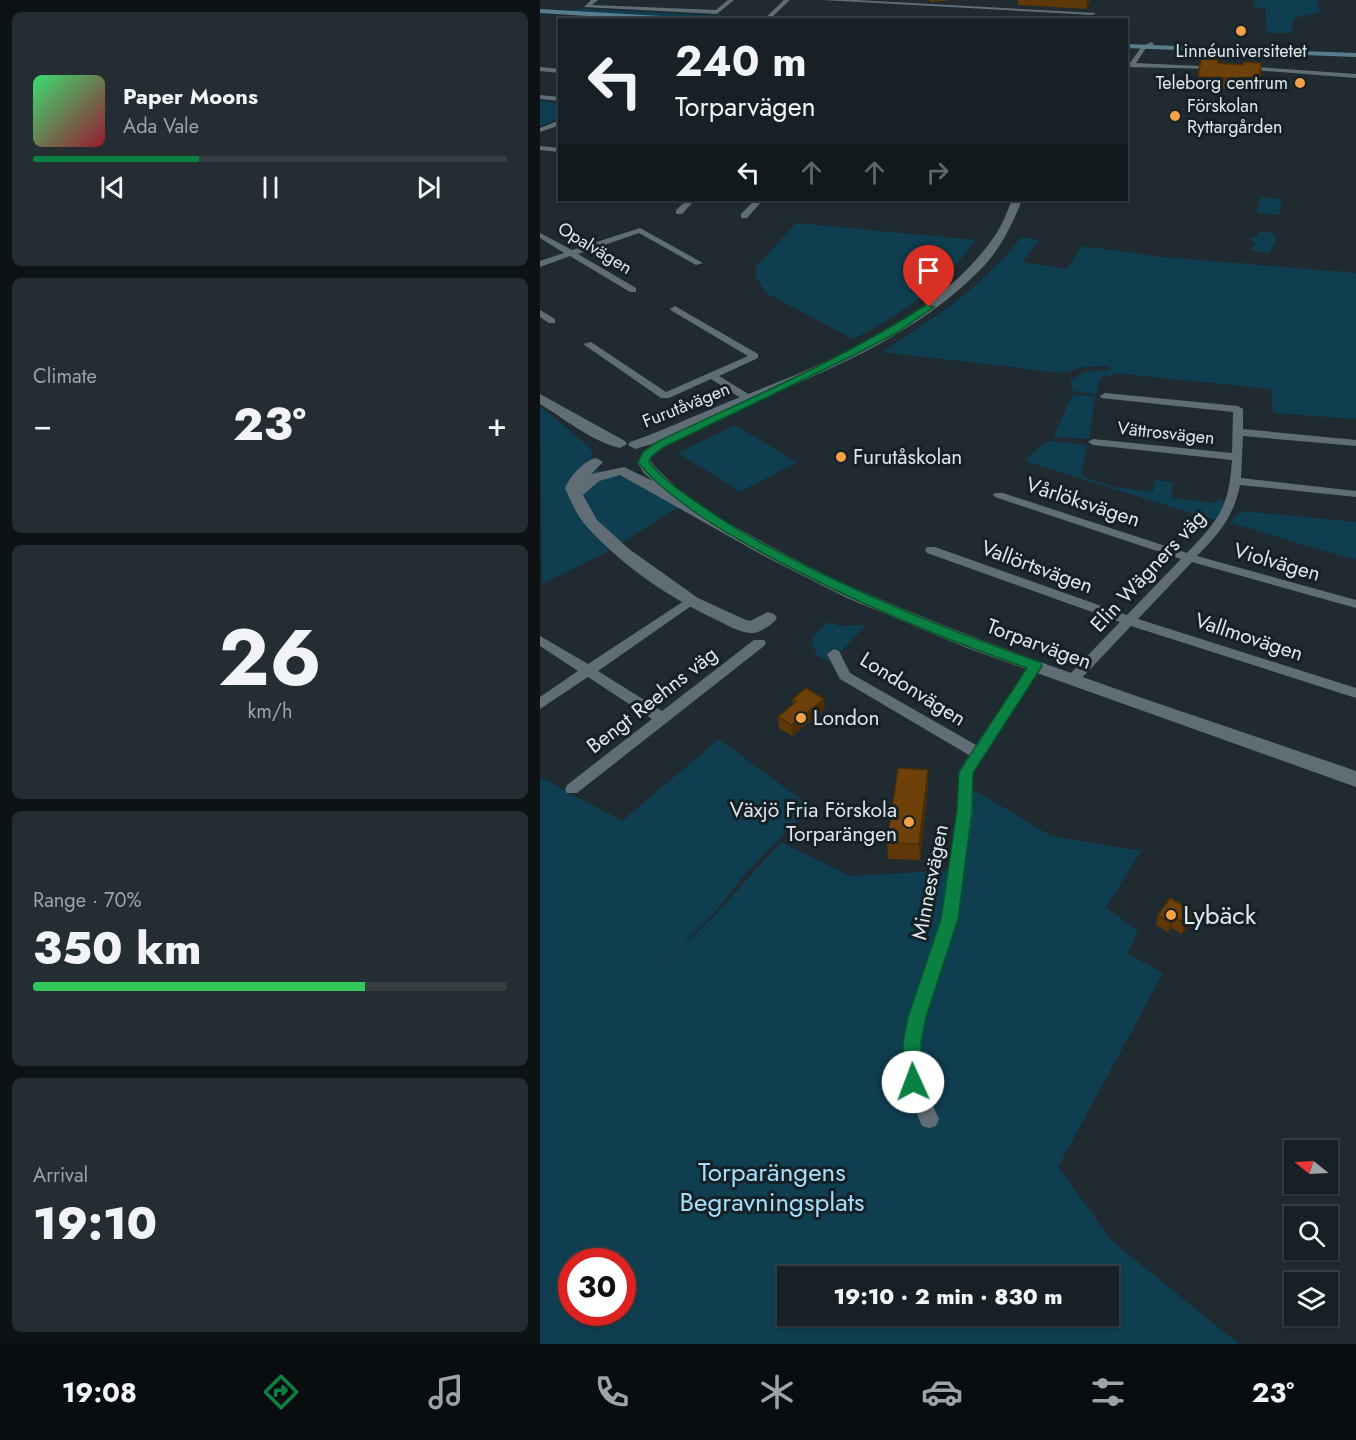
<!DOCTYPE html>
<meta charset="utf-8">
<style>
body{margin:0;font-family:Jost,sans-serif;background:#242d32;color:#f1f3f6;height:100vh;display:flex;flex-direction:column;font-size:22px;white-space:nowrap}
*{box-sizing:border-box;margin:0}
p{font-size:20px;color:#9ea3a7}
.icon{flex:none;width:33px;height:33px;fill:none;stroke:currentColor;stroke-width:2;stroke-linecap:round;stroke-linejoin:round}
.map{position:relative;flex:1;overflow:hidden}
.sheet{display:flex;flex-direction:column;gap:12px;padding:12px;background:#0d1214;width:540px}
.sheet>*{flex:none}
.hud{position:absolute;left:18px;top:18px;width:570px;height:183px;border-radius:0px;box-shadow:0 2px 4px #0004,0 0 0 2px #363e42;background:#172025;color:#f1f3f6;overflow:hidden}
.needle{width:39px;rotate:288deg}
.buttons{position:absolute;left:744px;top:1140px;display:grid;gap:12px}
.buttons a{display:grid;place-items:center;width:54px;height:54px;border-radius:0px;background:#172025;box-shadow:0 2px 4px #0004,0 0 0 2px #363e42;font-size:30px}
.speed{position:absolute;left:18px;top:1248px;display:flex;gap:12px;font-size:30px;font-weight:700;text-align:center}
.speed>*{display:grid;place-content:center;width:78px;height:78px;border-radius:50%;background:#172025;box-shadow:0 2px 4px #0004,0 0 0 2px #363e42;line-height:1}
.speed .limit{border:9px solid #d22;background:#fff;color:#111}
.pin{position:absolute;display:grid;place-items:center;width:51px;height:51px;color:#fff;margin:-62px -26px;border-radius:50% 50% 50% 0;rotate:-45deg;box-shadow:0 0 6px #0007}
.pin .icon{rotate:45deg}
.me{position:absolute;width:66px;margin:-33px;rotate:358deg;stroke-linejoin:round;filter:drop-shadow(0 0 4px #0008)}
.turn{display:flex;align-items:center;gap:21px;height:126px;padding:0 18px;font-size:27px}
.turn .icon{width:78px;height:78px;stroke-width:2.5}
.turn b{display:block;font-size:42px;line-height:51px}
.lanes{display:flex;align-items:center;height:57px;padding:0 18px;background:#0003;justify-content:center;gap:30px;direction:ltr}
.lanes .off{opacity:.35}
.big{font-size:45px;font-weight:800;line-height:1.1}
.sheet .card{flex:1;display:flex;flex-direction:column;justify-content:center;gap:9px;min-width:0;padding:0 21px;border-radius:9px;background:#242d32}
.sheet .dial{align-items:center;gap:0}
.dial b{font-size:78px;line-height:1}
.song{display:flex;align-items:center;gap:18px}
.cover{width:72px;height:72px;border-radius:9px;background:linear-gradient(135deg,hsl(140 70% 55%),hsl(350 70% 35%))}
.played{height:6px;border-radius:3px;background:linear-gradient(90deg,#0b8043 35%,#363e42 35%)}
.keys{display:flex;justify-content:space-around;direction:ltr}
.heat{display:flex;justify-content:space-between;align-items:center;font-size:33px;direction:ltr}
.charge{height:9px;border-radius:4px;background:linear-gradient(90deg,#34c759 70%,#363e42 0)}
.trip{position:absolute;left:237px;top:1266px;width:342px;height:60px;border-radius:0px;background:#172025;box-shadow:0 2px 4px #0004,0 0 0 2px #363e42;font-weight:800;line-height:60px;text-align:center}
.menu{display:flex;height:96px;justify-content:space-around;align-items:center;background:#090d0f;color:#9ea3a7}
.menu .icon{width:42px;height:42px}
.menu .selected{color:#0b8043}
.menu b{font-size:27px;color:#f1f3f6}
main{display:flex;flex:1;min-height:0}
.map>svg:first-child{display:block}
</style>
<main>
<section class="sheet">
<div class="card">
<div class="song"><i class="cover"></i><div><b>Paper Moons</b><p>Ada Vale</p></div></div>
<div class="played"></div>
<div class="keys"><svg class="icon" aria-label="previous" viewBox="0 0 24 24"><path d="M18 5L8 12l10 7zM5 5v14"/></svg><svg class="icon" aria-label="pause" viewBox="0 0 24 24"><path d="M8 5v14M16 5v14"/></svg><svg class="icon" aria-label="next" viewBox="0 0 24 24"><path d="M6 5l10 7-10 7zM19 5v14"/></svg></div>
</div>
<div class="card"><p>Climate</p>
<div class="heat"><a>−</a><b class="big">23°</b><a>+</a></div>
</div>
<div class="card dial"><b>26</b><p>km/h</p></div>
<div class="card"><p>Range · 70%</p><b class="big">350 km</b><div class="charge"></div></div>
<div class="card"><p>Arrival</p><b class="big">19:10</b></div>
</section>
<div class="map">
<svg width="816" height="1344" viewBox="0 0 816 1344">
<rect width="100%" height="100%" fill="#1f2b31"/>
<g fill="#103e51" fill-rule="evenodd">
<polygon points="714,0 777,0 780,12 755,18 752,23 751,33 727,33 725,8 714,7"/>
<polygon points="44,9 224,18 175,20 22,11"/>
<polygon points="0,101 19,104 19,118 0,126"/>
<polygon points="720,197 742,199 739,215 717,213"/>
<path d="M256 223 436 240C405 282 361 316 313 339L226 293 216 277V267Z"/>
<polygon points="717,232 729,232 735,235 736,241 729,253 710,250 716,244 709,238 719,236"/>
<path d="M481 237 499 240 482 262 527 269 542 246 621 257 816 273V419L733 413 731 389 573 373V376L566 375 560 378 556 394 533 391 530 380 545 372 570 370 569 366 544 367 522 373 342 352C394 318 443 287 481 237Z"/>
<polygon points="538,395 555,396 549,439 513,437 532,396"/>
<polygon points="0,406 49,447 52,452 53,467 63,473 83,476 139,507 67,552 2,584"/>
<polygon points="195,425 257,462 200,492 138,453"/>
<polygon points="512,441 547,445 541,476 574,487 613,492 615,480 633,482 632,498 677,503 678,499 687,502 677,519 670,519 488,462 487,458 506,442"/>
<polygon points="702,511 816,522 816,560 690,523"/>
<polygon points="289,622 300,626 326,625 291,662 277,656 273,645 272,636"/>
<path d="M179 739 271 807 206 873 175 912 107 981 176 914 241 842 310 876 416 870 426 785 511 836 601 851 566 907 598 931 587 953 623 973 518 1167 573 1242 699 1344H0V777L82 821ZM32 1262H82V1312H32ZM248 1276H568V1316H248Z"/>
</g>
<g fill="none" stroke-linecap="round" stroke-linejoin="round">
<g fill="#606d74" fill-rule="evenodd">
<polygon points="51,0 58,0 52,5 176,10 188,0 194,0 177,14 44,7"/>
<polygon points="244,0 250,0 229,20 223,20"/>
<polygon points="282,0 317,0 556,13 553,15"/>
<polygon points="612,42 614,45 606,48 596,63 680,67 677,69 586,67 586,63 590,63 602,46"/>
<polygon points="702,66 816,74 816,78 700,69"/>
<polygon points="0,67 20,69 20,73 0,71"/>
<polygon points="0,95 20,97 20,101 0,99"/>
<polygon points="20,120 20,125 0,132 0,128"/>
<polygon points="0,146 20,148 20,152 0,150"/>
<polygon points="147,200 155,200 142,214 136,214 136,210"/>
<polygon points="215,200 223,200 207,218 201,218 201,214"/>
<polygon points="100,228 163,263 156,265 99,233 38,254 96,288 96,292 90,292 30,256 0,267 0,261 24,253 0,238 0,233 32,250"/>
<polygon points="135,306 218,354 218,358 179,376 215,398 215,402 207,402 171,379 129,398 121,398 43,344 51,342 126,392 208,356 132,311 130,309"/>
<polygon points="0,310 15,319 15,323 9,323 0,317"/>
<path d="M565 393 698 406 703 409V429L816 440V446L703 436 701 478 816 491V497L700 485C693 518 680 532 657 556L816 600V608L652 562 598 619 816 688V698L591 626 537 683H527L525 680 527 677 580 622 387 553 385 550 387 547H395L587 615 641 559 455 497 453 495 455 493H463L647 553C679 519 689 508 692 460L553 445 548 442 553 439 692 453 693 412 561 398 560 396Z"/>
<polygon points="150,597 156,601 154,604 58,671 122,711 214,640 224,640 226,643 224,646 37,793 27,793 25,789 27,785 112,719 48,677 0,709 0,697 38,671 0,646 0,636 48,664"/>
<polygon points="294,649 299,651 310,673 436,745 490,663 500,663 502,666 433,773 433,810 417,919 386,1017 381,1042 382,1082 399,1119 396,1126 389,1128 382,1126 364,1082 363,1042 368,1017 401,919 417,810 419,772 429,755 300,679 287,654"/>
</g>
<g fill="#606d74" fill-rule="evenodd">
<path d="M472 200H482C472 225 460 250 440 270 373 338 279 375 192 410 165 421 139 434 112 444L95 449 88 445 90 442C122 431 152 417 183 404 277 367 394 323 454 237 462 226 467 212 472 200Z"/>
<path d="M0 394 85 441 87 444 80 448C51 441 25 419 0 404Z"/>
<path d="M56 458 63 462 51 474 84 467 113 481 104 473 97 462 104 458 109 459 115 467 134 485 128 489C191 524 254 562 321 591 482 661 650 713 816 771V787L427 648 307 598 226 557 80 475 59 481 43 495 57 520 89 549 158 598 206 620 210 621 228 612 234 614 237 618C233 624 221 632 214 633 202 634 189 626 179 621 131 599 84 567 48 528 37 516 31 502 25 488 30 477 43 461 56 458Z"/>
</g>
<g fill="#597d8e" fill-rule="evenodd">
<polygon points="0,9 156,18 159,20 110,20 0,13"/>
<polygon points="586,44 816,53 816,57 586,48"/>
</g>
</g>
<g fill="#5e3808">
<polygon points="389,0 415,0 391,2"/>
<polygon points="478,0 550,0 546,9 478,5"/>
<polygon points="661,59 678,63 720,79 718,90 657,88"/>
<polygon points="252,700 285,709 252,736 239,728 238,717 253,704"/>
<polygon points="388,786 380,860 348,859 347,843"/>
<polygon points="653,911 651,921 642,934 631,928 628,932 616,925 618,915"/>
</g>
<g fill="#4c2e06">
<polygon points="547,0 550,0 546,9"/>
<polygon points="284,699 285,709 252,736 251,725"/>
<polygon points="388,770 388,786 380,860 379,844"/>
<polygon points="653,911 651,921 642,934 645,923"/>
<polygon points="634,917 631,928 628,932 630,922"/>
</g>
<g fill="#6d4109" stroke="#4c2e06" stroke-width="1.5">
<polygon points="661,59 678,60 678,63 703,65 703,62 721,63 720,79 658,77"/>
<polygon points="266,688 284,699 251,725 238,717 256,702 252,700"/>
<polygon points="358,768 388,770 379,844 347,843"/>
<polygon points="630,898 653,911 645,923 634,917 630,922 618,915"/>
</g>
<path fill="#0b8043" stroke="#07532c" stroke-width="1.5" d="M386 305 394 307 356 333 314 355 124 447 112 456 109 462C124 481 145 494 165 508 200 533 238 552 276 571 349 606 423 636 500 662L502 666 433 773 432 810 418 919 386 1017 381 1042 382 1082 380 1088 373 1091 366 1088 364 1082 363 1042 368 1017 401 919 417 810 419 772 487 668C412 642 338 612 267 576 229 557 191 537 156 513 135 497 114 483 98 462L103 452 117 442C207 399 302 360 386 305Z"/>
<g fill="#f5a246" stroke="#162127" stroke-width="2">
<circle cx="701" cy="31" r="6"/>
<circle cx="760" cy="83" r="6"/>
<circle cx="635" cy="116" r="6"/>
<circle cx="301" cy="457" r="6"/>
<circle cx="261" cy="718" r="6"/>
<circle cx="369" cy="822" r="6"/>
<circle cx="631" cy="915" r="6"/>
</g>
<g text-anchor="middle" stroke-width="6" stroke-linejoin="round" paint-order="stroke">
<g font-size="18" fill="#e0e7eb" stroke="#162127">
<text x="701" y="57">Linnéuniversitetet</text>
<text x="748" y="89" text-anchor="end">Teleborg centrum</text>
<text x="647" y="112" text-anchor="start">Förskolan<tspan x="647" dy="21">Ryttargården</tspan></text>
</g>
<g font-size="18" fill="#e0e7eb" stroke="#162127">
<text transform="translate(55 248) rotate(31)" y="6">Opalvägen</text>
<text transform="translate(146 405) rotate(-22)" y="6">Furutåvägen</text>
<text transform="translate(626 433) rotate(6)" y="6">Vättrosvägen</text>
</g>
<g font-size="21" fill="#e0e7eb" stroke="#162127" text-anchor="start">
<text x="313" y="464">Furutåskolan</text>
<text x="273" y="725">London</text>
<text x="357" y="817" text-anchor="end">Växjö Fria Förskola<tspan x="357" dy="24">Torparängen</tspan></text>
</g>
<g font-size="21" fill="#e0e7eb" stroke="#162127">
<text transform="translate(543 502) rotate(18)" y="7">Vårlöksvägen</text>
<text transform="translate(737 562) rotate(16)" y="7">Violvägen</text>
<text transform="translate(497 567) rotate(20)" y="7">Vallörtsvägen</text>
<text transform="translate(608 571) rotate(-47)" y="7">Elin Wägners väg</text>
<text transform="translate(709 637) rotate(18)" y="7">Vallmovägen</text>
<text transform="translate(499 644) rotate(20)" y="7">Torparvägen</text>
<text transform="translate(373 689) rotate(32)" y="7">Londonvägen</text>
<text transform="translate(112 700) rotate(-38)" y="7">Bengt Reehns väg</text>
<text transform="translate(390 882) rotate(-79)" y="7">Minnesvägen</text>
</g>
<g font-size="26" fill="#e0e7eb" stroke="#162127" text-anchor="start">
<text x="643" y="924">Lybäck</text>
</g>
<g font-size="26" fill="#a5defb" stroke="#162127">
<text x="232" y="1181">Torparängens<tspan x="232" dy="30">Begravningsplats</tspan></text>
</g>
</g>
</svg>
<div class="buttons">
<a><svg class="needle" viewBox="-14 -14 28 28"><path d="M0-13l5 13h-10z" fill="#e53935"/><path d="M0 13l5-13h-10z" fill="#9ea3a7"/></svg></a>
<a><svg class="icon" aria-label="search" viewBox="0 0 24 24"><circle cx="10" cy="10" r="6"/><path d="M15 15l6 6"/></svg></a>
<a><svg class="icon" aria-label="layers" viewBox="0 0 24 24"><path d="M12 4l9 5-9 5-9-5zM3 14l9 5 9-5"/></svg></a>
</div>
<div class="speed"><div class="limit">30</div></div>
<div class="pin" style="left:389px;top:307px;background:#d93025"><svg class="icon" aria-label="arrive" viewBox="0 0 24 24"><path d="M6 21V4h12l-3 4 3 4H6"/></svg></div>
<svg class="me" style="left:373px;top:1082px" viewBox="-20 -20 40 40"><circle r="19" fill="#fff"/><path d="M0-13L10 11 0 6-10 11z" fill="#0b8043"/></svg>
<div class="trip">19:10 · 2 min · 830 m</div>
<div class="hud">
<div class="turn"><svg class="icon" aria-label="left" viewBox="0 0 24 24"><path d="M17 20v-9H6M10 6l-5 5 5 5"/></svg><div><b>240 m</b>Torparvägen</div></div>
<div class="lanes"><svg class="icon" aria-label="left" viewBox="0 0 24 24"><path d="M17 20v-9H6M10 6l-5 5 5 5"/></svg><svg class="icon off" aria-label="ahead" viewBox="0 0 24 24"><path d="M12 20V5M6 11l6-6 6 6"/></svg><svg class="icon off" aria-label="ahead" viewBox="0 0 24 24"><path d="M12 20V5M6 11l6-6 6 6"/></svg><svg class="icon off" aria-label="right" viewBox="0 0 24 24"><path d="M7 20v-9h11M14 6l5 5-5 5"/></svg></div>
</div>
</div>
</main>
<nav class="menu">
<b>19:08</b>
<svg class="icon selected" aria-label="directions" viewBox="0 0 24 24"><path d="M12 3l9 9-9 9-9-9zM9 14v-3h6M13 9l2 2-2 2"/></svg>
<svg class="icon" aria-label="music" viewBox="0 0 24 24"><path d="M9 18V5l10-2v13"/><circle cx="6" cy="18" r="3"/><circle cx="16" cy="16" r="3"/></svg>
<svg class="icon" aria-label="phone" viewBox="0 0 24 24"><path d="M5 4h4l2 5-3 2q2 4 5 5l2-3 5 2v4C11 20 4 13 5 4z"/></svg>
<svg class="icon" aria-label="climate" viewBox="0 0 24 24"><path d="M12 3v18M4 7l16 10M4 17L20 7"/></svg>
<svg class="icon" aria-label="car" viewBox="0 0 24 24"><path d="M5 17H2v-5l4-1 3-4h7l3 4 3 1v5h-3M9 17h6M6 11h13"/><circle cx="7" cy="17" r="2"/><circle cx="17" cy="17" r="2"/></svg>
<svg class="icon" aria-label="filters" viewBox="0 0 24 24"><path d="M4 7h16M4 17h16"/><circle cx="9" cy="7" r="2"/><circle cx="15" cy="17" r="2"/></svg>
<b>23°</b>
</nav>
